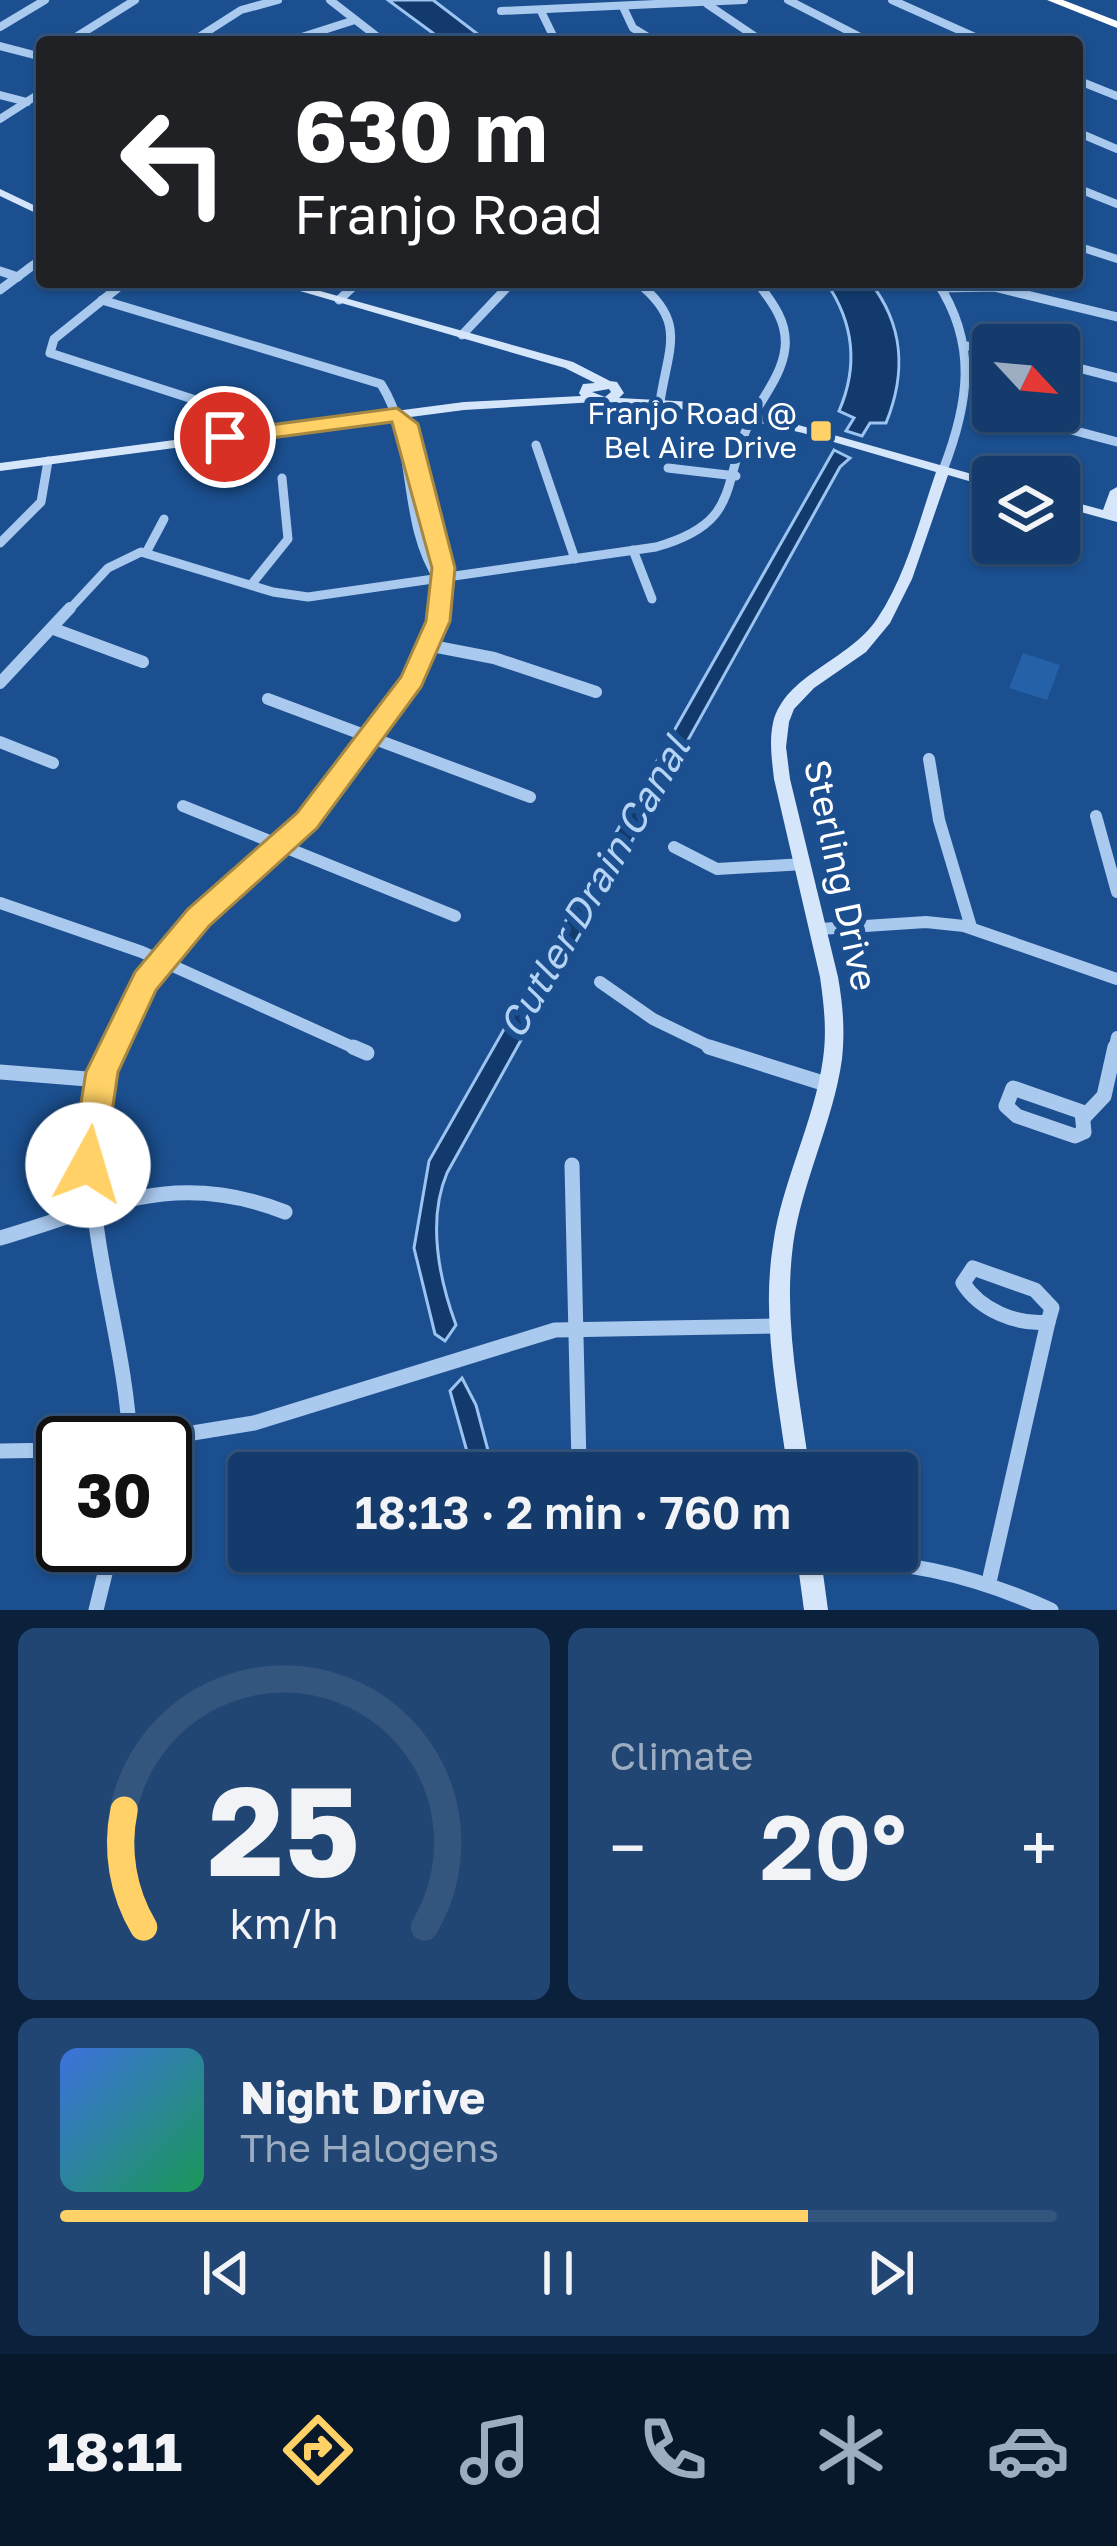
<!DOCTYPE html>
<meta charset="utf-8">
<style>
body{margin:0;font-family:"Golos Text",sans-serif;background:#214673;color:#f1f3f6;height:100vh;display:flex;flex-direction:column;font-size:45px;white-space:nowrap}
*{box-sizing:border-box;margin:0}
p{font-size:39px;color:#9dadc1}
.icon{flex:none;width:66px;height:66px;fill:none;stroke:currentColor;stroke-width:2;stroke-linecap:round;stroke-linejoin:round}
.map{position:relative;height:1610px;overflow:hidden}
.details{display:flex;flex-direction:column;gap:18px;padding:18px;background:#0b203b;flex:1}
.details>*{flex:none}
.guide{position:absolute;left:36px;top:36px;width:1047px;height:252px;border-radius:12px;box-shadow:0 3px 9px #0004,0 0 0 3px #33557e;background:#202124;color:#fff;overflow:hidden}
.needle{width:78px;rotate:116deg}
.buttons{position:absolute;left:972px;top:324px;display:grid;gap:24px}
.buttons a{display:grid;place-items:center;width:108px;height:108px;border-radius:12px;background:#143b6b;box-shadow:0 3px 9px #0004,0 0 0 3px #33557e;font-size:60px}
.speed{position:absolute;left:36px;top:1416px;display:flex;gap:24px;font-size:60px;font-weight:700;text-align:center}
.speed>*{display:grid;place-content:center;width:156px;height:156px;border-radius:50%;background:#143b6b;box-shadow:0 3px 9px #0004,0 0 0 3px #33557e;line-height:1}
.speed .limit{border:6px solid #111;border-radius:18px;background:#fff;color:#111}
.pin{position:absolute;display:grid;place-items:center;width:102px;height:102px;color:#fff;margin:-51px;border:6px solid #fff;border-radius:50%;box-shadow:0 3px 12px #0007}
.me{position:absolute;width:132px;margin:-66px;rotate:6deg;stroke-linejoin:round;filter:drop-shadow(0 0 9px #0008)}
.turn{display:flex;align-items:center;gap:42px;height:252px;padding:0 60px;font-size:54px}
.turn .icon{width:156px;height:156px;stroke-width:2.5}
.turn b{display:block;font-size:84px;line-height:102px}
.big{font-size:90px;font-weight:600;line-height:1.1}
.details .widget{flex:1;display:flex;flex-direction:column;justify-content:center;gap:18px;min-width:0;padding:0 42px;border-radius:18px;background:#214673}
.details .dial{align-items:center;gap:0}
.dial svg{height:312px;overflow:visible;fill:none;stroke:#33557e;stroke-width:7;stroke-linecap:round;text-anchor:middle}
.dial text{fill:#f1f3f6;stroke:none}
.song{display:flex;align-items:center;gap:36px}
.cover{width:144px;height:144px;border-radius:18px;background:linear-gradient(135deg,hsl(220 70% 55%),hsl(150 70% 35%))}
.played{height:12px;border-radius:6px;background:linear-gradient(90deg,#ffd166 75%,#33557e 75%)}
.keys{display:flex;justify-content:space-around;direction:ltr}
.heat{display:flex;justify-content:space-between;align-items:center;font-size:66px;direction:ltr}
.details .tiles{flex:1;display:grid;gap:18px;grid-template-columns:1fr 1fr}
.widget:last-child{grid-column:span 2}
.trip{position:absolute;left:228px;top:1452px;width:690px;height:120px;border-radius:12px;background:#143b6b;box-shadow:0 3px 9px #0004,0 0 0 3px #33557e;font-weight:600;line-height:120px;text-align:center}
.menu{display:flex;height:192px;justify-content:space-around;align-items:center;background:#08182b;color:#9dadc1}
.menu .icon{width:84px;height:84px}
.menu .active{color:#ffd166}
.menu b{font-size:54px;color:#f1f3f6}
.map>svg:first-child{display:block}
</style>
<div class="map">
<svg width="1117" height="1610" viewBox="0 0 1117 1610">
<rect width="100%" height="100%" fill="#1b4f8f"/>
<polygon fill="#2461a8" points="1023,653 1060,665 1047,700 1009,688"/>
<g fill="#123a6d" stroke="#9cc4f0" stroke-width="3">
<polygon points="388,0 433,0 488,42 445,42"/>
<path d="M826 282H870C904 325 906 374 886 423H870L862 436 846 431 854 418 839 411C859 365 854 323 826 282Z"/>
<path d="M834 450 850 458 840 467 447 1173C427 1220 439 1279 456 1325L445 1341 435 1334 414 1248 429 1161Z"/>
<polygon points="462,1378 476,1405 494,1473 473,1473 450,1391"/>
</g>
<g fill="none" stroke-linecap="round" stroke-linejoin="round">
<g stroke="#a9c9ee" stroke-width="8">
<polyline points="330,0 384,42"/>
<polyline points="788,0 870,42"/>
<polyline points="892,0 986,42"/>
<polyline points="707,4 763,42"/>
<polyline points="624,9 633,28 656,42"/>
<polyline points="501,11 744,0"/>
<polyline points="541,11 556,42"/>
<polyline points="0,27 45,0"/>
<polyline points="68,42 135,0"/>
<polyline points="191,42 241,10 278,0"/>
<polyline points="286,42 355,20"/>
<polyline points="0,46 42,57"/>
<polyline points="1077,80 1117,96"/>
<polyline points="0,95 27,102"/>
<polyline points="0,119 42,92"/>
<polyline points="1077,132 1117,149"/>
<polyline points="1077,188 1117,204"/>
<polyline points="1077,246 1117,259"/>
<polyline points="28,269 42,258"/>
</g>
<g stroke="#a9c9ee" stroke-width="9">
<polyline points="0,271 18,277"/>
<polyline points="125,282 54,339 50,353 208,404 221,417 225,438"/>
<path d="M637 282C688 322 668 347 660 402"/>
<path d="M937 282C978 344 969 403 943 470"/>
<polyline points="942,288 994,287 1117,317"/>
<polyline points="0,290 32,266"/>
<path d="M102 300 381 384C418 442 400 521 439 580"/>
<polyline points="339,300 358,282"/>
<polyline points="462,335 512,282"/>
<polyline points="966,346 993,348"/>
<polyline points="1059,363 1117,378"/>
<polyline points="1000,411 1117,442"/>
<polyline points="397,415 408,425 442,552 440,611"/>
<polyline points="536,445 575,559"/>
<polyline points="668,468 736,476"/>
<polyline points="0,543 41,502 48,461"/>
<polyline points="633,550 652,599"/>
<polyline points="147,551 164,519"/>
<polyline points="251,585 288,539 282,478"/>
<path d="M68 611 108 568 141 552 273 592 308 597 656 547C742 523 721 484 749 423 761 399 782 376 785 348 788 322 772 302 757 282"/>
</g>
<g stroke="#a9c9ee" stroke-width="12">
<polyline points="54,629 143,662"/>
<polyline points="432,646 494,658 596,692"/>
<polyline points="0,683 70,608"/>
<polyline points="268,699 530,797"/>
<polyline points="0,742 53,763"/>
<polyline points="929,759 939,820 971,927"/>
<polyline points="183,806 455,916"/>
<polyline points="1096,816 1117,892"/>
<polyline points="674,847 717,869 804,864"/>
<polyline points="0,903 142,952 359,1050"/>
<polyline points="820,929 926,922 964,926 1117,979"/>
<polyline points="600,982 653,1019 717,1050"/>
<polyline points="111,1050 158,967 295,834 362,753 421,666 441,608"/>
<polyline points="1114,1050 1117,1037"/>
</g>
<g stroke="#a9c9ee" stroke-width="15">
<path d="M112 1047C58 1174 125 1312 130 1443"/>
<polyline points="353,1047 367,1053"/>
<polyline points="709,1047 829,1085"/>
<polyline points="0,1072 100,1080"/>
<polygon points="1013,1088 1082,1112 1084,1132 1075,1136 1017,1116 1006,1106"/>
<polyline points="1085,1116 1104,1096 1115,1047"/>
<polyline points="572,1165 579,1464"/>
<path d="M0 1238C105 1207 176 1169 285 1212"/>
<path d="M973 1268 1035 1290 1052 1308 1048 1322C1016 1325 980 1310 963 1283Z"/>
<polyline points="131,1443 254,1423 555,1330 782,1326"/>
<polyline points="0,1451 63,1450"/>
<path d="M809 1561C897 1557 971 1574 1051 1610"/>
<polyline points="989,1582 1048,1322"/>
<polyline points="96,1610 112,1545"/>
</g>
<g fill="#d6e6fa" fill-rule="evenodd">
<polygon points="0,189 42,209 42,216 0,196"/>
<path d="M269 282H288L573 362 610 381 617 382 624 393 619 398 694 402 770 417 993 480V488L948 475 912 579 890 623 866 652 814 688 794 709 789 722 786 747 790 779 838 977C843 1005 845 1031 842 1059 833 1123 802 1181 793 1245 783 1321 800 1398 810 1473H788C778 1398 761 1320 773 1245 782 1181 814 1123 823 1059 827 1031 824 1005 820 977L774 779C772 761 769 741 773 723 785 674 849 661 877 619 906 576 919 521 936 472L803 433 732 417 694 410 620 406 595 402 464 410 0 471V463L464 402 581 396 579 393 583 384 595 383 565 368ZM609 389 611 392 605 397 592 392Z"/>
<polygon points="1117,487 1117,522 1059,506 1059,498 1103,510 1110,491"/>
<polygon points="796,1551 820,1551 828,1610 804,1610"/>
</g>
<polygon fill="#fff" fill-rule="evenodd" points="1047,0 1063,0 1117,21 1117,28"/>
</g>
<polygon fill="#ffd166" stroke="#a68842" stroke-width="3" points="397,408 418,424 455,568 450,621 421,687 317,828 209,926 156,990 118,1072 104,1165 100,1175 88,1180 76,1175 71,1165 86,1072 135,972 188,909 297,813 401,677 426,621 432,568 392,422 225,444 214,437 225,431"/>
<rect fill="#ffd166" stroke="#1b4f8f" stroke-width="4.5" x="809" y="419" width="24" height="24" rx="6"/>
<g text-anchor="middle" stroke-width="12" stroke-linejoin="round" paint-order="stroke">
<g font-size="30" fill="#fff" stroke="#1b4f8f" text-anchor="end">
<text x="797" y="424">Franjo Road @<tspan x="797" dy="34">Bel Aire Drive</tspan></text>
</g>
<g font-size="36" fill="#fff" stroke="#1b4f8f">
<text transform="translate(841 875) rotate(78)" y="13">Sterling Drive</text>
</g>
<g font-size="39" font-style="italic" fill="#b5d3f5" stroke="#1b4f8f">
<text transform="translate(594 887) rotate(-60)" y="14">Cutler Drain Canal</text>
</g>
</g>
</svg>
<div class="buttons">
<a><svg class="needle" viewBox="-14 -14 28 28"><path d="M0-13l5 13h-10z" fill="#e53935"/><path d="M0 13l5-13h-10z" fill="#9dadc1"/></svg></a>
<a><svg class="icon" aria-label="layers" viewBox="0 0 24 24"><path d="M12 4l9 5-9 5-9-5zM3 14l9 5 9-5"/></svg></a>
</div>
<div class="speed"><div class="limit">30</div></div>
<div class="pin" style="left:225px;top:437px;background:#d93025"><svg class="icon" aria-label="arrive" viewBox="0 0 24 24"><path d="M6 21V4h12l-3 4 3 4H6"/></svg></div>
<svg class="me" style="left:88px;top:1165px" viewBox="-20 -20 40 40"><circle r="19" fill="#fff"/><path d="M0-13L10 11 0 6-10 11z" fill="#ffd166"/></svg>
<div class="trip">18:13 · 2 min · 760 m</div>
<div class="guide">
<div class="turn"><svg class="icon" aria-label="left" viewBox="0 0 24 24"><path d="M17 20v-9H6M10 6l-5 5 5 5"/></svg><div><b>630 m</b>Franjo Road</div></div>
</div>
</div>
<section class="details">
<div class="tiles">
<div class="widget dial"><svg viewBox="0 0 100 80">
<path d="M14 69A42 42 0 1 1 86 69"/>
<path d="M14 69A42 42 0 0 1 9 39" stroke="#ffd166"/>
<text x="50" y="56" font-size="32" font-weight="700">25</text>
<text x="50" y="72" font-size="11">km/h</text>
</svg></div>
<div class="widget"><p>Climate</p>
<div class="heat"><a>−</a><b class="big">20°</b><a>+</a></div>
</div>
<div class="widget">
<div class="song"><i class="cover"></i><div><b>Night Drive</b><p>The Halogens</p></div></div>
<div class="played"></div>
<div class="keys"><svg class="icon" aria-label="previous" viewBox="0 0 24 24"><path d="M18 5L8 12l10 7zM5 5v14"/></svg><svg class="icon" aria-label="pause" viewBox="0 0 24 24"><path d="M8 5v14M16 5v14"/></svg><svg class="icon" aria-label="next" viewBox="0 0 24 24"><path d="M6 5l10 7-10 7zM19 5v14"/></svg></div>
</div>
</div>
</section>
<nav class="menu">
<b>18:11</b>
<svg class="icon active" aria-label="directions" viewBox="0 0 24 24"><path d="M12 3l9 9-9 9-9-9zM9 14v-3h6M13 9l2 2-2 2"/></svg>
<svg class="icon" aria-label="music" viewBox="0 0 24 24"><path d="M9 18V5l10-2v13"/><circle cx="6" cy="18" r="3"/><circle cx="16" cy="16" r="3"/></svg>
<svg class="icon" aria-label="phone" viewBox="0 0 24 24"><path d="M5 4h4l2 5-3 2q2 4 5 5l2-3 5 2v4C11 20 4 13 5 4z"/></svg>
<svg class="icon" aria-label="climate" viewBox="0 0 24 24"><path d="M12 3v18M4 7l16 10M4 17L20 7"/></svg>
<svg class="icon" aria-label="car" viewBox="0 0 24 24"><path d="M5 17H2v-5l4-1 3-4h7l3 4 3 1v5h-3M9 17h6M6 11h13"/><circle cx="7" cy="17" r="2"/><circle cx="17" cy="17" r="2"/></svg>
</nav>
